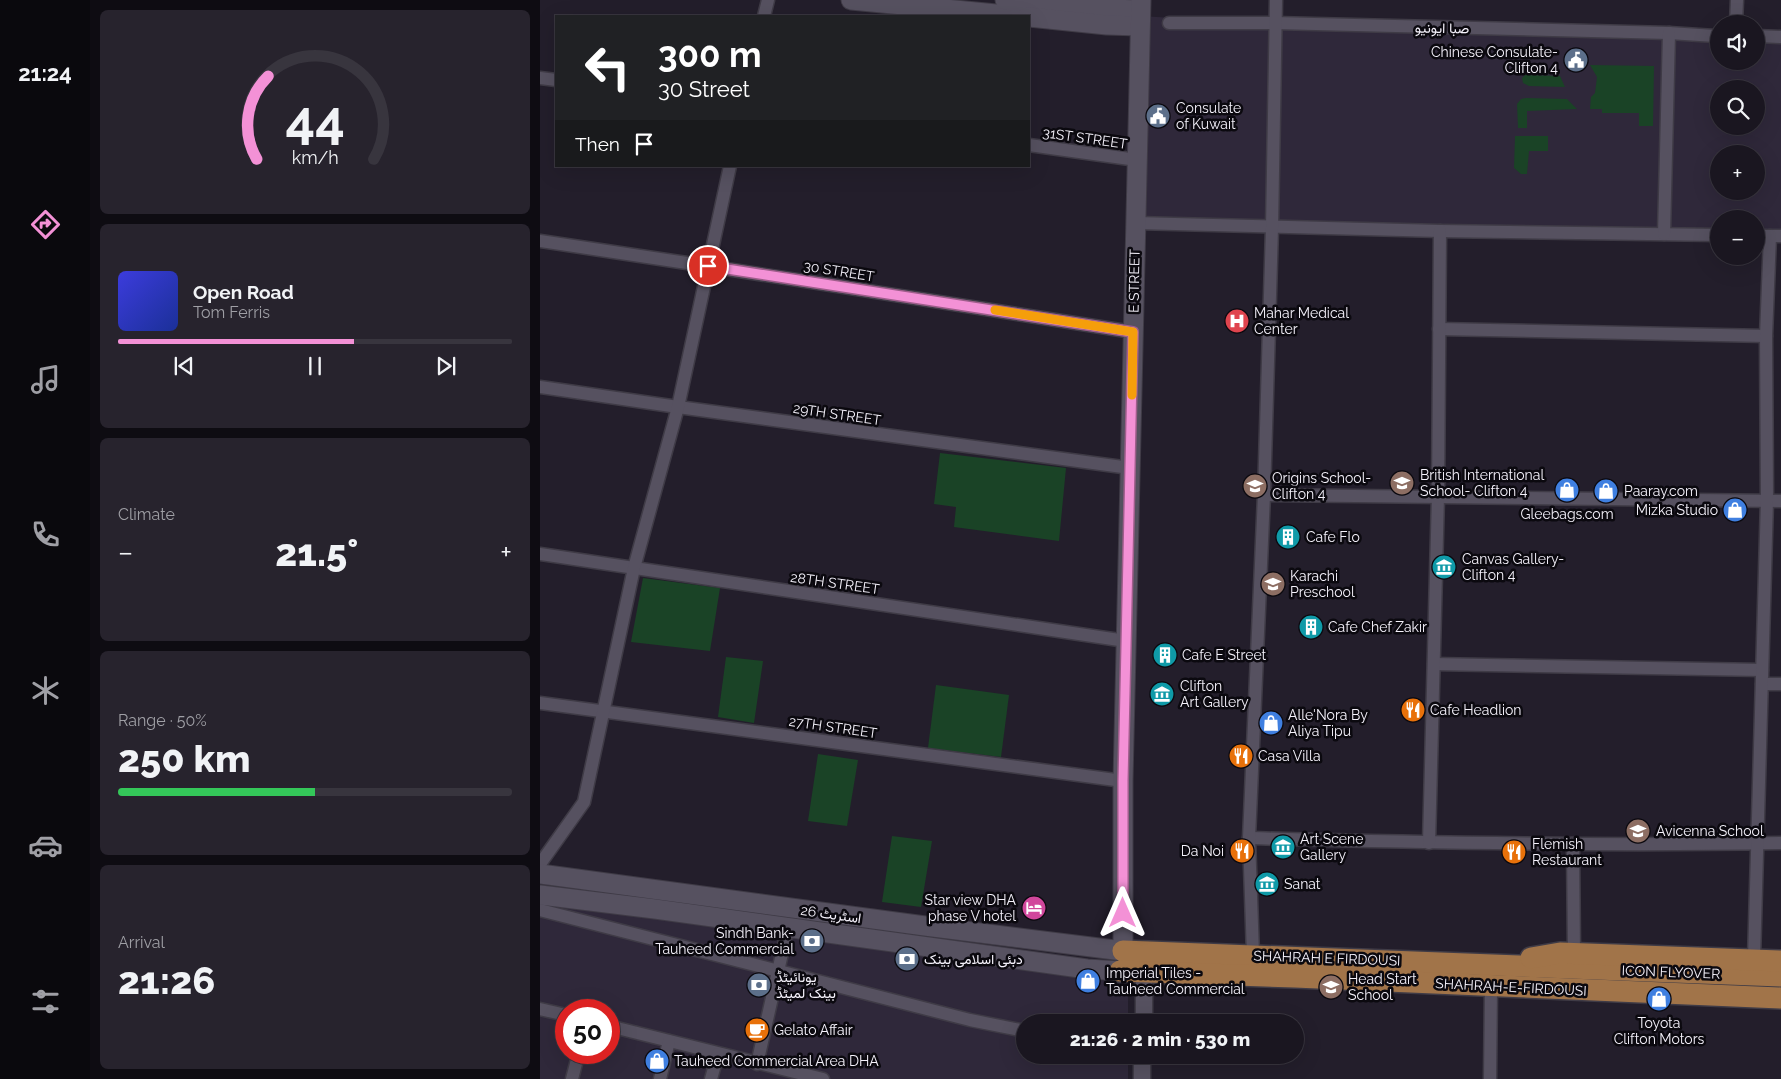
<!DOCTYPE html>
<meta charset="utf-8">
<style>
body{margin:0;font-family:Raleway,Vazirmatn,sans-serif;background:#27232d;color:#f1f3f6;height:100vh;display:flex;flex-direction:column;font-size:19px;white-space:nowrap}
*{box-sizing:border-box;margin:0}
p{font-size:16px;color:#9f9fa5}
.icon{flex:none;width:28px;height:28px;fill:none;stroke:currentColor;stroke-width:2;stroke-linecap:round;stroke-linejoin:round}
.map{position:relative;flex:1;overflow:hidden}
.panel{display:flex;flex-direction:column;gap:10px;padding:10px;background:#0e0c12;width:450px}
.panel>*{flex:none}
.guide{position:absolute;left:15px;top:15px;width:475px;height:152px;border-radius:0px;box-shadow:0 5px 20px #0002,0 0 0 1px #38353e;background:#202124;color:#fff;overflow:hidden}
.buttons{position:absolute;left:1170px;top:15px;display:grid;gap:10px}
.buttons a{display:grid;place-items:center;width:55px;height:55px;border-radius:50%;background:#1a1620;box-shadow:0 5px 20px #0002,0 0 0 1px #38353e;font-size:25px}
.speed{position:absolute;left:15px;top:999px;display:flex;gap:10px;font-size:25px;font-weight:700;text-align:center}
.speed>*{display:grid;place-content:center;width:65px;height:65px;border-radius:50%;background:#1a1620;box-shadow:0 5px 20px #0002,0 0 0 1px #38353e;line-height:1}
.speed .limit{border:8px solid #d22;background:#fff;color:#111}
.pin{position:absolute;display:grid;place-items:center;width:42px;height:42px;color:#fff;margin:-21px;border:2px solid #fff;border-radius:50%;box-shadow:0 1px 5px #0007}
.me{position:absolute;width:55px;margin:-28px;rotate:0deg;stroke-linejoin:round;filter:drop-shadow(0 0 4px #0008)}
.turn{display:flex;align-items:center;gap:18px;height:105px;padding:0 20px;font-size:22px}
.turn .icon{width:65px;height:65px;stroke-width:2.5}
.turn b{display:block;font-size:35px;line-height:42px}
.then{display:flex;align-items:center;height:48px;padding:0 20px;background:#0003;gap:10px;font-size:19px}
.big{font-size:38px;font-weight:800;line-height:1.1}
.panel .widget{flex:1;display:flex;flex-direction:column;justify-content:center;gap:8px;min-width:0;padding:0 18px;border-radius:8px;background:#27232d}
.panel .dial{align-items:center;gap:0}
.dial svg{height:130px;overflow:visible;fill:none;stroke:#38353e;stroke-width:7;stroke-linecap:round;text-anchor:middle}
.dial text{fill:#f1f3f6;stroke:none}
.song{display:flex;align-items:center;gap:15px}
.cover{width:60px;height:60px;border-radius:8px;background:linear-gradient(135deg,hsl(240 70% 55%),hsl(230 70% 35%))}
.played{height:5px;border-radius:2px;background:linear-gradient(90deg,#f391d6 60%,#38353e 60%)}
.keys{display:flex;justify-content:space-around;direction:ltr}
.heat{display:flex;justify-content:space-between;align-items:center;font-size:28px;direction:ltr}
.charge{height:8px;border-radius:4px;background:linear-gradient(90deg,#34c759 50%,#38353e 0)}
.trip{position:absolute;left:476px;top:1014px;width:288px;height:50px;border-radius:25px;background:#1a1620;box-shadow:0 5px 20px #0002,0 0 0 1px #38353e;font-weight:800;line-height:50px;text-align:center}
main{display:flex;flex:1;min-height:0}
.dock{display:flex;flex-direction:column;width:90px;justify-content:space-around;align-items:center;background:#0a090d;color:#9f9fa5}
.dock .icon{width:35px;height:35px}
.dock .on{color:#f391d6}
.dock b{font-size:22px;color:#f1f3f6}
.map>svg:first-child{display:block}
</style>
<main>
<nav class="dock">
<b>21:24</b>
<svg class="icon on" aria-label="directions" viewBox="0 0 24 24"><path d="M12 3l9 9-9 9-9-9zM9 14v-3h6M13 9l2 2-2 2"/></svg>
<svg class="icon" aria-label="music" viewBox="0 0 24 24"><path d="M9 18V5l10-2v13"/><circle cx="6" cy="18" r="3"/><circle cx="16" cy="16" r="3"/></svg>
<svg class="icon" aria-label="phone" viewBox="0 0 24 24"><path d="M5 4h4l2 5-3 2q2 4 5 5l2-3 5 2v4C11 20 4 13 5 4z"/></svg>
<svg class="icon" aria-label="climate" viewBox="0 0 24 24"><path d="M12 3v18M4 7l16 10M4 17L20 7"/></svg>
<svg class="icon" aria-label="car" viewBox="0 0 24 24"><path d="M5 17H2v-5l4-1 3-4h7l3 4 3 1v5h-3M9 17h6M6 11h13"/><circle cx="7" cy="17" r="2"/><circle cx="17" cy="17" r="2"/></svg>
<svg class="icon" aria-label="filters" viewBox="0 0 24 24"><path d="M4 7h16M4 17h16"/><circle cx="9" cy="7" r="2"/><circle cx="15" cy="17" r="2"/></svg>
</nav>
<section class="panel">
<div class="widget dial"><svg viewBox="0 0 100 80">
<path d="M14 69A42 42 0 1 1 86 69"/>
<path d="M14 69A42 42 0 0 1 21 18" stroke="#f391d6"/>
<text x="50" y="56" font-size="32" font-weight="700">44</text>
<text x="50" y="72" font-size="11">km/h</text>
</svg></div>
<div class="widget">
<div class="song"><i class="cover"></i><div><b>Open Road</b><p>Tom Ferris</p></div></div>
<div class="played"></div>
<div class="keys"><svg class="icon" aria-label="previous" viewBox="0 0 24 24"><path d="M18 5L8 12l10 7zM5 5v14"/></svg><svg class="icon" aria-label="pause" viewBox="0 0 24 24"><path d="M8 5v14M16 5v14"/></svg><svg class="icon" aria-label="next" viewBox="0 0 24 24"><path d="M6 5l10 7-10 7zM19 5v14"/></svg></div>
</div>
<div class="widget"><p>Climate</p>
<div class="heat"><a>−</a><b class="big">21.5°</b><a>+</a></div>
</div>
<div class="widget"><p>Range · 50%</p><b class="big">250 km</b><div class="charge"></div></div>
<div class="widget"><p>Arrival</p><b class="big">21:26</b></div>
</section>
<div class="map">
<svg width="1241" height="1079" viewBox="0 0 1241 1079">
<rect width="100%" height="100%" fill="#231e2b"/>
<g fill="#2f283a" fill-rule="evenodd">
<path d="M600 16 735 24 1179 35V61H1216V36L1241 37V236H1216V219H1179V235L596 223ZM1179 89H1216V126H1179ZM1179 154H1216V191H1179Z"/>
<path d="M0 898 475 963 588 986V1022H485V1055H588V1079H0ZM26 1010H69V1052H26Z"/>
</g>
<g fill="#1a4326">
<polygon points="1050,65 1114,66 1113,126 1099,126 1099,113 1062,113 1062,109 1050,109 1051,97 1055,93 1057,77"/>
<polygon points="985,75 1020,76 1025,87 989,86 983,83 982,78"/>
<polygon points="986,98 1027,99 1037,109 987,111 987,128 978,128 977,104 981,99"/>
<polygon points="975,136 1008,136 1008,151 989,151 987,174 981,174 974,168"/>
<polygon points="400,453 526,468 519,541 414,527 416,507 394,504"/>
<polygon points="103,578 180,588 170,651 91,642"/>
<polygon points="186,657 223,661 214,723 178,717"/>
<polygon points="396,685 469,695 461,757 388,748"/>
<polygon points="278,754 318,760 307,826 268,821"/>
<polygon points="352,836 392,841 381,907 342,902"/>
</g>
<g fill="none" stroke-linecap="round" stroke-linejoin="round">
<defs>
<g id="minor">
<polyline points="224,16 228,0"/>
<polyline points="629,23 735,23 1129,33 1175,36"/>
<polyline points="1196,24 1197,0"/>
<polyline points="1216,36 1241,37"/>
<polyline points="0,78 16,80"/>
<polyline points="489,145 597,160"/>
<polyline points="596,223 900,231 1179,235"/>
<polyline points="1124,234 1129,33"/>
<polyline points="1216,236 1241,236"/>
<polyline points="0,241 167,266 593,332"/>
<polyline points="899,329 1226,336"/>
<polyline points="0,387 138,407 590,468"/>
<polyline points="724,495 1241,501"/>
<polyline points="0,554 586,641"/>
<polyline points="894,664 1222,670"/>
<polyline points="1222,684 1241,684"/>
<polyline points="0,703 583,781"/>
<path d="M709 838C886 843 1064 846 1241 843"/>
<polyline points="889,843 898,496 900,231"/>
<polyline points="1033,844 1034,954"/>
<polyline points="0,864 44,802 94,568 138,407 190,166"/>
<polyline points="0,910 430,1020 485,1031"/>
<polyline points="713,955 709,838 724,495 732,228 736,0"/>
<polyline points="1214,959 1227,500 1226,336 1230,236"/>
<polyline points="0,1009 26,1015"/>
<polyline points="69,1026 283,1079"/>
<polyline points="217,1064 248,927"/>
<polyline points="32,1079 39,1052"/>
<polyline points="120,1079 129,1041"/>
<polyline points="171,1079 178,1054"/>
<polyline points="950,1079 951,987"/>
</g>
<g id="tertiary">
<polyline points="604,972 604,1022"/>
<polyline points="602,1079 602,1055"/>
</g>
<g id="secondary">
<polyline points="311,0 478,16"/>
<polyline points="465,0 569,9 600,10"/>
<polyline points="489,17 567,25 599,26"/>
<polyline points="0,874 385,926 583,951 583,781 601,0"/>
<polyline points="0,895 115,909 547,969 580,971"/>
</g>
<g id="primary">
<polyline points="583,951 1241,976"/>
<polyline points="991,958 1020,953 1241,961"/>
<polyline points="580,971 755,977 1241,998"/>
</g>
</defs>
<use href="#minor" stroke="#3f3b46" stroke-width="15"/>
<use href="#tertiary" stroke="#3f3b46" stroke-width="19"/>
<use href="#secondary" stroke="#3f3b46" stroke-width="21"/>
<use href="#primary" stroke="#3f3b46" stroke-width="24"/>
<use href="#minor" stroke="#565160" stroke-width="12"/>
<use href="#tertiary" stroke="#565160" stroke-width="16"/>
<use href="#secondary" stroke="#565160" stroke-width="19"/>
<use href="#primary" stroke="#a17449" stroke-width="21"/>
</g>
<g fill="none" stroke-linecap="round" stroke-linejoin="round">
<defs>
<polyline id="route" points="168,266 593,332 583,781 583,913"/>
</defs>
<use href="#route" stroke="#9e5e8b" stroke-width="12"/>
<use href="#route" stroke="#f391d6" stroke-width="9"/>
<polyline stroke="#f59e0b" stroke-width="9" points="455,310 593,332 592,395"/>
</g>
<defs>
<symbol id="civic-disc" viewBox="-11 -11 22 22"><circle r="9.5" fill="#5c6f8a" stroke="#0b090f"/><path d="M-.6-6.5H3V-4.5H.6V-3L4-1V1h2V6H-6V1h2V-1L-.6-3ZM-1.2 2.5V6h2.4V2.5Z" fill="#fff"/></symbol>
<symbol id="hospital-disc" viewBox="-11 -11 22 22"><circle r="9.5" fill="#e0444e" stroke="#0b090f"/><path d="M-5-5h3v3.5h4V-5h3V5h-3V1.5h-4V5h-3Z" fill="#fff"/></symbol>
<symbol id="school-disc" viewBox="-11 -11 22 22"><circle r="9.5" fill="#8d6e63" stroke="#0b090f"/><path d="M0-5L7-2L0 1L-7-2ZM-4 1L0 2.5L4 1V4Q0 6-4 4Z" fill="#fff"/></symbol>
<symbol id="shop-disc" viewBox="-11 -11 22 22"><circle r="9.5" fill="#3f7fe0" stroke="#0b090f"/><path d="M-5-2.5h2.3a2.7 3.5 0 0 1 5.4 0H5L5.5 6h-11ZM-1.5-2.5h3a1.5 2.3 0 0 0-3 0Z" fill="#fff"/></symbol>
<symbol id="building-disc" viewBox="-11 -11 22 22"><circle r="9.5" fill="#0f9aa8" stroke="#0b090f"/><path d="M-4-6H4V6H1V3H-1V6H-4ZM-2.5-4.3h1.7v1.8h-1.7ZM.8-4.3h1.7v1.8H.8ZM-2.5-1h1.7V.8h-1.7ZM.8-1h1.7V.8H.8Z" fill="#fff"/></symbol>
<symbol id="museum-disc" viewBox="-11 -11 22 22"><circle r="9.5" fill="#0f9aa8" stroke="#0b090f"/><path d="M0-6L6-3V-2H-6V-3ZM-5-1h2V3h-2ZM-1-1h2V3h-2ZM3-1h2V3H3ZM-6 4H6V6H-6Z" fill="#fff"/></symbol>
<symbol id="restaurant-disc" viewBox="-11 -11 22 22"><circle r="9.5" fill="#e8710a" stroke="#0b090f"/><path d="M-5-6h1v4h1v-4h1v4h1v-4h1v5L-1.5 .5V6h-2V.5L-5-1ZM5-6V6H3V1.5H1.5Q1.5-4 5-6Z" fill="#fff"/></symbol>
<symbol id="hotel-disc" viewBox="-11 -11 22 22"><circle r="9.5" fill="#d1479c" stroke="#0b090f"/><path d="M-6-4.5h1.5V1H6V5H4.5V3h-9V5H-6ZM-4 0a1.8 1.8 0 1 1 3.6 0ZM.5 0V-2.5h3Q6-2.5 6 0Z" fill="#fff"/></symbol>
<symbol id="bank-disc" viewBox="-11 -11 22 22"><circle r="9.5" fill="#5c6f8a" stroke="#0b090f"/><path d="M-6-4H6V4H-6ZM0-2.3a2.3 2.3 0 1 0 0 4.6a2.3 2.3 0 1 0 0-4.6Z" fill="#fff"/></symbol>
<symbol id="cafe-disc" viewBox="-11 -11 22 22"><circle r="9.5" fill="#e8710a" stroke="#0b090f"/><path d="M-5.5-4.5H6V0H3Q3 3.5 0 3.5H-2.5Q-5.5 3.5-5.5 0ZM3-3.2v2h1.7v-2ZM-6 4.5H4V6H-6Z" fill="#fff"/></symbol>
</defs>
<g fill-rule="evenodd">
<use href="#civic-disc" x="1022" y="46" width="28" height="28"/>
<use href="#civic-disc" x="604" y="102" width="28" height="28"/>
<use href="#hospital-disc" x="683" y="307" width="28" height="28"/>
<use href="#school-disc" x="848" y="469" width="28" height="28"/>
<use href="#school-disc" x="701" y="472" width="28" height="28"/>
<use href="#shop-disc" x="1013" y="476" width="28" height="28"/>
<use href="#shop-disc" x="1052" y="477" width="28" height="28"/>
<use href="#shop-disc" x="1181" y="496" width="28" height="28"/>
<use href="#building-disc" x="734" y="523" width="28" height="28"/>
<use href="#museum-disc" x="890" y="553" width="28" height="28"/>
<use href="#school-disc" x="719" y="570" width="28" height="28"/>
<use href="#building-disc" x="757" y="613" width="28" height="28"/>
<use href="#building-disc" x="611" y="641" width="28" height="28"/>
<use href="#museum-disc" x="608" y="680" width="28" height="28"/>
<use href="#restaurant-disc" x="859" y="696" width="28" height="28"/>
<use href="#shop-disc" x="717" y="709" width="28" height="28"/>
<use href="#restaurant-disc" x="687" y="742" width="28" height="28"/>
<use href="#school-disc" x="1084" y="817" width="28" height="28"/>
<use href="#museum-disc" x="729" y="833" width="28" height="28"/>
<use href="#restaurant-disc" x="688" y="837" width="28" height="28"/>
<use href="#restaurant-disc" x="960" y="838" width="28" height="28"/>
<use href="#museum-disc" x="713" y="870" width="28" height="28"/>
<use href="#hotel-disc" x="480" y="894" width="28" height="28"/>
<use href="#bank-disc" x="258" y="927" width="28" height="28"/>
<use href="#bank-disc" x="353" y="945" width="28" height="28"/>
<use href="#shop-disc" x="534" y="967" width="28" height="28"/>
<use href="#bank-disc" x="205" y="971" width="28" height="28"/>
<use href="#school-disc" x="777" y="973" width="28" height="28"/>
<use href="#shop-disc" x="1105" y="985" width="28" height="28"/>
<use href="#cafe-disc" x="203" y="1016" width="28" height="28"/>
<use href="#shop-disc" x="103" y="1047" width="28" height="28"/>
</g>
<g text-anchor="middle" stroke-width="5" stroke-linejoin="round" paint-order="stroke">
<g font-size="14" fill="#f5f2fb" stroke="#0b090f">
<text transform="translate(902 28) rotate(1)" y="5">صبا ایونیو</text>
<text transform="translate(545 138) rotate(8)" y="5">31ST STREET</text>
<text transform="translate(299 271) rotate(9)" y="5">30 STREET</text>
<text transform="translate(594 281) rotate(-89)" y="5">E STREET</text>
<text transform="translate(297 414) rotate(8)" y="5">29TH STREET</text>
<text transform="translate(295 583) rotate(8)" y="5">28TH STREET</text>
<text transform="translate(293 727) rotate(8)" y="5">27TH STREET</text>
<text transform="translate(291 914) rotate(8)" y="5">اسٹریٹ 26</text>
<text transform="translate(787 958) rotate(2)" y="5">SHAHRAH E FIRDOUSI</text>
<text transform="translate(1131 972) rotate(2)" y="5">ICON FLYOVER</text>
<text transform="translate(971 987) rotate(3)" y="5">SHAHRAH-E-FIRDOUSI</text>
</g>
<g font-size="14" fill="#f5f2fb" stroke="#0b090f" text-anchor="start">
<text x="1018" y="57" text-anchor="end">Chinese Consulate-<tspan x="1018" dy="16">Clifton 4</tspan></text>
<text x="636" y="113">Consulate<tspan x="636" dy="16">of Kuwait</tspan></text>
<text x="714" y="318">Mahar Medical<tspan x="714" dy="16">Center</tspan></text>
<text x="880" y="480">British International<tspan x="880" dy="16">School- Clifton 4</tspan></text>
<text x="732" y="483">Origins School-<tspan x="732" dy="16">Clifton 4</tspan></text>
<text x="1084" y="496">Paaray.com</text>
<text x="1178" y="515" text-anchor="end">Mizka Studio</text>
<text x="1027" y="519" text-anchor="middle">Gleebags.com</text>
<text x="766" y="542">Cafe Flo</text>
<text x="922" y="564">Canvas Gallery-<tspan x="922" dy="16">Clifton 4</tspan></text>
<text x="750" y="581">Karachi<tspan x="750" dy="16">Preschool</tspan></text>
<text x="788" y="632">Cafe Chef Zakir</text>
<text x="642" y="660">Cafe E Street</text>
<text x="640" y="691">Clifton<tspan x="640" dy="16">Art Gallery</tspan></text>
<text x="890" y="715">Cafe Headlion</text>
<text x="748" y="720">Alle'Nora By<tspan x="748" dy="16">Aliya Tipu</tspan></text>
<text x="718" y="761">Casa Villa</text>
<text x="1116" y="836">Avicenna School</text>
<text x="760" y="844">Art Scene<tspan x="760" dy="16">Gallery</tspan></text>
<text x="992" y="849">Flemish<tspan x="992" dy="16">Restaurant</tspan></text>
<text x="684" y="856" text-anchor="end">Da Noi</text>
<text x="744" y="889">Sanat</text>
<text x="476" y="905" text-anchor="end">Star view DHA<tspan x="476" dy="16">phase V hotel</tspan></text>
<text x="254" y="938" text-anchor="end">Sindh Bank-<tspan x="254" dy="16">Tauheed Commercial</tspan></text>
<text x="384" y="964">دبئی اسلامی بینک</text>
<text x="566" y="978">Imperial Tiles -<tspan x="566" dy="16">Tauheed Commercial</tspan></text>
<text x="236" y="982">یونائیٹڈ<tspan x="236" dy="16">بینک لمیٹڈ</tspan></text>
<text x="808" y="984">Head Start<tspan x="808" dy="16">School</tspan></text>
<text x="1119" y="1028" text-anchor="middle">Toyota<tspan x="1119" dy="16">Clifton Motors</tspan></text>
<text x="234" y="1035">Gelato Affair</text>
<text x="134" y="1066">Tauheed Commercial Area DHA</text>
</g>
</g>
</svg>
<div class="buttons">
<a><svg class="icon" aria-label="sound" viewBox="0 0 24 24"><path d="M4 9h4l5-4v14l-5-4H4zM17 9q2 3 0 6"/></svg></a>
<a><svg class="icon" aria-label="search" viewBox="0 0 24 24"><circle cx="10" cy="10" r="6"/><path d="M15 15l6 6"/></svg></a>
<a>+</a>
<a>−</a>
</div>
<div class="speed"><div class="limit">50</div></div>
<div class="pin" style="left:168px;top:266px;background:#d93025"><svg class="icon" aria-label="arrive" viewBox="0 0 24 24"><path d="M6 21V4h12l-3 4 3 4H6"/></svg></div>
<svg class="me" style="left:583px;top:913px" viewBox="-20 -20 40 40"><path d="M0-17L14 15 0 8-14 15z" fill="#f391d6" stroke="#fff" stroke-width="4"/></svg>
<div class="trip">21:26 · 2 min · 530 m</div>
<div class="guide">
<div class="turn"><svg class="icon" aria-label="left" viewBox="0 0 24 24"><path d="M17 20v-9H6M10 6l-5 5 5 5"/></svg><div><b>300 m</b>30 Street</div></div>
<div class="then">Then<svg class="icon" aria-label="arrive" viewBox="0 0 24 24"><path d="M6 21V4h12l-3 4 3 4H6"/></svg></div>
</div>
</div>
</main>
